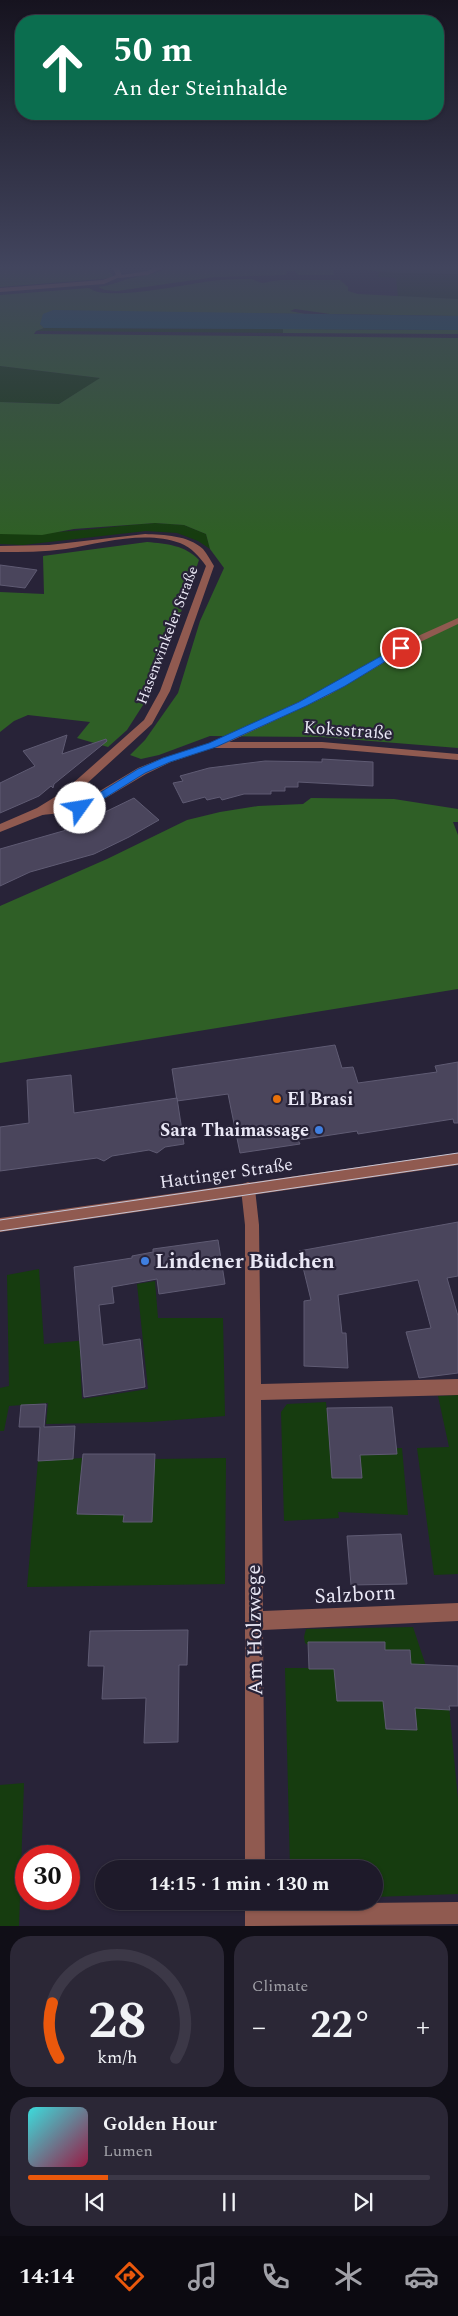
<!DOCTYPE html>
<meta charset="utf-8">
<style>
body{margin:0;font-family:Spectral,serif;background:#2b2736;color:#f1f3f6;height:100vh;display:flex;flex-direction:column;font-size:19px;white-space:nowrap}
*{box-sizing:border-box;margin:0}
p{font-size:16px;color:#a1a1a8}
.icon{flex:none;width:28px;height:28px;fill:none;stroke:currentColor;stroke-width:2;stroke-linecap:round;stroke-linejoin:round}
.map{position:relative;height:1926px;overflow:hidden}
.details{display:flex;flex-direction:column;gap:10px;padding:10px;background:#100e17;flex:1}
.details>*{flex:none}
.hud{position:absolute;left:15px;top:15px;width:429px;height:105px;border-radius:20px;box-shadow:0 1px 4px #0004,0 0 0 1px #3c3847;background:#0b6e4f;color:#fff;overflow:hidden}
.speed{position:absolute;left:15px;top:1845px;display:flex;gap:10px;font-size:25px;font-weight:700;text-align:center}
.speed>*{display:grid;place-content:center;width:65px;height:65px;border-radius:50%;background:#1e1a2a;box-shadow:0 1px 4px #0004,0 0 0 1px #3c3847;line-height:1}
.speed .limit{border:8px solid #d22;background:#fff;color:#111}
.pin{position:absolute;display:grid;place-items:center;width:42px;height:42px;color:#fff;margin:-21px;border:2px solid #fff;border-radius:50%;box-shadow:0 1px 5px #0007}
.me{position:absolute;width:55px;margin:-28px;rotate:58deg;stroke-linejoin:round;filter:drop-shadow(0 0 4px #0008)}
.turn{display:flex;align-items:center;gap:18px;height:105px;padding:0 15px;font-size:22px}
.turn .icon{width:65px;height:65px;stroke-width:2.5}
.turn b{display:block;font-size:35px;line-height:42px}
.big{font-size:38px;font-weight:700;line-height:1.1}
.details .widget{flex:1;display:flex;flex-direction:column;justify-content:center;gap:8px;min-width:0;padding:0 18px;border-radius:20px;background:#2b2736}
.details .dial{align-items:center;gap:0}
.dial svg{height:130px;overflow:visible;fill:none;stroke:#3c3847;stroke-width:7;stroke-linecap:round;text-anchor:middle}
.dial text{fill:#f1f3f6;stroke:none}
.song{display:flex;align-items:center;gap:15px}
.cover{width:60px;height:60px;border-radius:8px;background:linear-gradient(135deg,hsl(180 70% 55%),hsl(340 70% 35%))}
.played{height:5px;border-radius:2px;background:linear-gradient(90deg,#ea580c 20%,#3c3847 20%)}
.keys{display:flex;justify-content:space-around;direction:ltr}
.heat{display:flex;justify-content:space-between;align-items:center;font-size:28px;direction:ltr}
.details .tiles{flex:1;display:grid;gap:10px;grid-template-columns:1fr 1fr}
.widget:last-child{grid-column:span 2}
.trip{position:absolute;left:95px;top:1860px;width:288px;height:50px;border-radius:25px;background:#1e1a2a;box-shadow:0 1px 4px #0004,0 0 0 1px #3c3847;font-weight:700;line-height:50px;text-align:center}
.tab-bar{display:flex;height:80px;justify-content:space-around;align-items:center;background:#0c0a11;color:#a1a1a8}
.tab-bar .icon{width:35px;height:35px}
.tab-bar .current{color:#ea580c}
.tab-bar b{font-size:22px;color:#f1f3f6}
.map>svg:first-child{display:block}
</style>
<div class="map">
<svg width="458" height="1926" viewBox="0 0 458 1926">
<rect width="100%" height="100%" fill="#282338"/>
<g fill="#163c0f">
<polygon points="380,271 458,274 458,299 398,297 396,278 378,277"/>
<polygon points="44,328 283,329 283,333 36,331"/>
<polygon points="0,366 101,378 59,404 0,402"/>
<path d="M155 523 184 525 206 534 210 549 198 541 177 533 146 531 23 545 0 544V534C52 535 103 527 155 523Z"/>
<polygon points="39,1269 44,1344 99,1339 100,1356 80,1360 82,1399 148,1389 137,1284 155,1281 158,1318 223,1318 225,1416 151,1422 46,1424 48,1403 9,1406 4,1431 0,1431 0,1388 9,1386 7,1275"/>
<polygon points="458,1395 458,1574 434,1575 417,1448 449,1447 438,1396"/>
<polygon points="326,1402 332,1477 362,1478 360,1455 397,1454 397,1448 402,1448 408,1515 338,1512 339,1518 284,1521 281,1412 287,1404"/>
<polygon points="82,1458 77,1514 124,1515 124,1522 151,1522 155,1459 226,1458 225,1584 27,1587 38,1461"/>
<polygon points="413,1627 427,1669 431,1709 449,1706 458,1799 458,1894 374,1897 374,1869 290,1869 285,1668 309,1668 308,1645 305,1643 304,1637 306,1629"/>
<polygon points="24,1783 19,1926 0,1926 0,1785"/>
</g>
<g fill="#2f5f26">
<polygon points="0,266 106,266 114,278 0,287"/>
<path d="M169 266H458V274L398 273 332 267 334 275H298L295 271H287L286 275 215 277 117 291 105 290 98 287C113 285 119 281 132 278 146 274 157 275 169 266Z"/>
<path d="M251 279 262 283 280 280H340L348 287V291L358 294 458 299V316L330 314 295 309 290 311 305 314 237 313 40 324 44 328 36 331 34 334 458 338V748L321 737 210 736 159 755 141 759 130 755 145 740 178 693 200 621 224 568 210 549 206 534 184 525 155 523 74 529 42 535 0 534V402L59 404 100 378 0 366V295L89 288C108 303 193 282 220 280 230 279 241 279 251 279Z"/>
<polygon points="283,329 458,330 458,334 283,333"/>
<path d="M147 542C167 544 185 545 199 560L179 618 149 682 152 691 127 730 108 747 77 738 90 722 28 715 14 721 0 732V592L44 594 43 556Z"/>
<polygon points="311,798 394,799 458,809 458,822 453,822 458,835 458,989 0,1063 0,906 107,859 187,820 220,812 258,806 303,804"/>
</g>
<polygon fill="#16535b" points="53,310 458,316 458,330 44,328 40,324 43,314"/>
<g fill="#4a455c" stroke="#5f5b73">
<polygon points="0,565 37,570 25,588 0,585"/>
<polygon points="67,735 62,754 106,739 107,741 54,784 53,788 51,786 39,796 0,813 0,783 35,766 23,751"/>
<polygon points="322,759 373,762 373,786 298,782 298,787 285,787 285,791 271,791 271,794 244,794 222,800 220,797 207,800 205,797 183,803 173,783 183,781 180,776 209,768 265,761 322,762"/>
<polygon points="134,798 159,820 129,837 94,854 30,872 0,886 0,849 70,829"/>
<polygon points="335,1045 342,1068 353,1067 358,1083 437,1072 435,1066 458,1062 458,1123 454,1123 453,1119 358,1134 357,1131 298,1140 300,1144 240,1153 228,1094 177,1101 172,1069"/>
<polygon points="71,1075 74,1113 177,1098 184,1144 165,1147 157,1153 149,1150 112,1156 104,1161 97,1158 0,1171 0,1127 29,1123 27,1080"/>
<polygon points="458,1222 458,1276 447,1278 458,1316 458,1373 419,1378 406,1332 431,1328 418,1280 338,1295 342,1333 346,1333 348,1368 304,1366 304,1301 311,1300 299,1251"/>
<polygon points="218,1240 225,1284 159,1294 157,1279 112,1287 114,1303 99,1305 103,1345 140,1339 145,1387 84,1397 74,1267 132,1258 132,1256 153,1252 153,1249"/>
<polygon points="46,1404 44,1427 75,1426 73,1459 38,1461 40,1427 19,1427 21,1405"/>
<polygon points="392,1407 397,1454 360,1455 362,1478 332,1478 327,1408"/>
<polygon points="83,1454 155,1454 152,1522 123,1522 124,1515 77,1514"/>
<polygon points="401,1534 407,1584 351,1585 347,1536"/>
<polygon points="188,1630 187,1665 179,1665 178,1742 144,1743 146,1698 102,1699 104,1666 88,1666 90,1631"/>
<polygon points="308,1642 385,1642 385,1650 410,1650 411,1664 458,1666 458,1706 449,1706 450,1710 415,1708 417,1730 386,1729 383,1701 337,1701 334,1669 309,1669"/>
</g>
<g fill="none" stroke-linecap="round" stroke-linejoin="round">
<g fill="#905a50" fill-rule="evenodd">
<polygon points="159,266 167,266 148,275 119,278 116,276 147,271"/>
<polygon points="458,618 458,624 416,644 329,695 229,742 322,742 458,754 458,760 322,748 213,748 171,762 146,774 84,811 41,815 35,811 41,807 78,804 138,768 163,758 214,742 322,691 409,640"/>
<polygon points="248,1182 253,1184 255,1189 259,1225 261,1384 458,1379 458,1395 261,1400 263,1611 458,1603 458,1621 263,1630 265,1869 245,1869 245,1225 241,1189 243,1184"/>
<polygon points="245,1901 267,1901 267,1904 458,1902 458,1924 245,1926"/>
</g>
<g fill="#905a50" fill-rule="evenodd">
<polygon points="112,266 118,266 122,276 104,284 0,292 0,288 103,280 116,275"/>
<path d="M145 534C164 535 188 535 203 549 207 554 211 561 214 566L170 691 152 724 71 798 45 814 0 832V824L37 808 63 792 144 720 160 691 206 566C199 556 192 548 180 543 145 530 101 543 66 549 44 552 22 552 0 552V546L49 545Z"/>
<polygon points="458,1153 458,1165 0,1232 0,1218"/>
</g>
<g stroke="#c6c4d3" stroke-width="1">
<polyline points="0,1220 458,1153"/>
<polyline points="0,1231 458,1164"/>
</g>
</g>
<linearGradient id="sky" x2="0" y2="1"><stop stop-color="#16131f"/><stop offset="0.5" stop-color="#42455e"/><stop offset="1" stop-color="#42455e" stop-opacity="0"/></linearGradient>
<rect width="458" height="535" fill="url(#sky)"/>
<polygon fill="#1a73e8" stroke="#114b97" points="401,645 406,648 404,650 345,686 306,706 216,747 170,762 145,773 84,811 80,812 75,808 138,769 163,758 209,743 299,702"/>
<circle fill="#e8710a" stroke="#282338" stroke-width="2" cx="277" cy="1099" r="5"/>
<g fill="#3f7fe0" stroke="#282338" stroke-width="2">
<circle cx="319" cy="1130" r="5"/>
<circle cx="145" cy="1261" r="5"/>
</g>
<g text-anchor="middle" stroke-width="4.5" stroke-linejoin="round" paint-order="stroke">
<g font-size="15" fill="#e9e7f5" stroke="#282338">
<text transform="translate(167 635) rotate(-69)" y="5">Hasenwinkeler Straße</text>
</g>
<g font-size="18" fill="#e9e7f5" stroke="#282338">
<text transform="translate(348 730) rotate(4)" y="6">Koksstraße</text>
<text transform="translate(226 1173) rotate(-8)" y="6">Hattinger Straße</text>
</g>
<g font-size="18" font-weight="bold" fill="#e9e7f5" stroke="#282338" text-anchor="start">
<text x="287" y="1105">El Brasi</text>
<text x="309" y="1136" text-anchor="end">Sara Thaimassage</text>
</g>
<g font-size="21" font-weight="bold" fill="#e9e7f5" stroke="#282338" text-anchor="start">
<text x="155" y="1268">Lindener Büdchen</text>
</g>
<g font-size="21" fill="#e9e7f5" stroke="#282338">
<text transform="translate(355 1594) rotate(-3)" y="7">Salzborn</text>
<text transform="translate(254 1630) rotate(-91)" y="7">Am Holzwege</text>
</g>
</g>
</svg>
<div class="speed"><div class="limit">30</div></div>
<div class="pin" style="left:401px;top:648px;background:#d93025"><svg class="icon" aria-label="arrive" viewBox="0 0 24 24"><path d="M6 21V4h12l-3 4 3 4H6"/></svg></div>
<svg class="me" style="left:80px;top:808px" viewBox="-20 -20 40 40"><circle r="19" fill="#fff"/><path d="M0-13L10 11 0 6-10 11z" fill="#1a73e8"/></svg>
<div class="trip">14:15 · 1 min · 130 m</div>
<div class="hud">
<div class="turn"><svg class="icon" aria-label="ahead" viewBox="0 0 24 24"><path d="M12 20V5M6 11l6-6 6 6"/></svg><div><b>50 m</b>An der Steinhalde</div></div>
</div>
</div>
<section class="details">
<div class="tiles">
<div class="widget dial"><svg viewBox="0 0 100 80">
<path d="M14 69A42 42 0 1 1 86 69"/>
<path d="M14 69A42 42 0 0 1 10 35" stroke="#ea580c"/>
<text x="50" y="56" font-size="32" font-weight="700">28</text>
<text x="50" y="72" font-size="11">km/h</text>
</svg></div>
<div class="widget"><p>Climate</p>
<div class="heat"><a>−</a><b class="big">22°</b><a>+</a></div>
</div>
<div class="widget">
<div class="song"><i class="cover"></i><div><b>Golden Hour</b><p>Lumen</p></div></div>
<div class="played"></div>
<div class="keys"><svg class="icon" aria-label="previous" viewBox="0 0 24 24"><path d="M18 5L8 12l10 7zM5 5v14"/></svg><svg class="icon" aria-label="pause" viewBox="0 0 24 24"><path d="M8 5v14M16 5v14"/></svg><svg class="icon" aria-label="next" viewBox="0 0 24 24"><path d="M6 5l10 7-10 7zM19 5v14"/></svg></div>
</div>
</div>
</section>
<nav class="tab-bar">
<b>14:14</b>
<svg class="icon current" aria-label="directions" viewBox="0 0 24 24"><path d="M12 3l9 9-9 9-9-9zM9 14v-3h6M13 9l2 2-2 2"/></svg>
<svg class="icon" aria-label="music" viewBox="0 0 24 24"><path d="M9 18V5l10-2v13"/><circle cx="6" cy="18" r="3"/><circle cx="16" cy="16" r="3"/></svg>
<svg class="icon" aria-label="phone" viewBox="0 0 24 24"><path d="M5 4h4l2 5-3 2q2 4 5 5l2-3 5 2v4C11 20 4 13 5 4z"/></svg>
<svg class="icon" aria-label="climate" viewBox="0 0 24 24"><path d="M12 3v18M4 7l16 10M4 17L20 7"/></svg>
<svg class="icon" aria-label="car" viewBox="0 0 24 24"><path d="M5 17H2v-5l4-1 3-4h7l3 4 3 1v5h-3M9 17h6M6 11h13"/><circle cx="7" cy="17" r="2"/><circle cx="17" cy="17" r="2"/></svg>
</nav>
